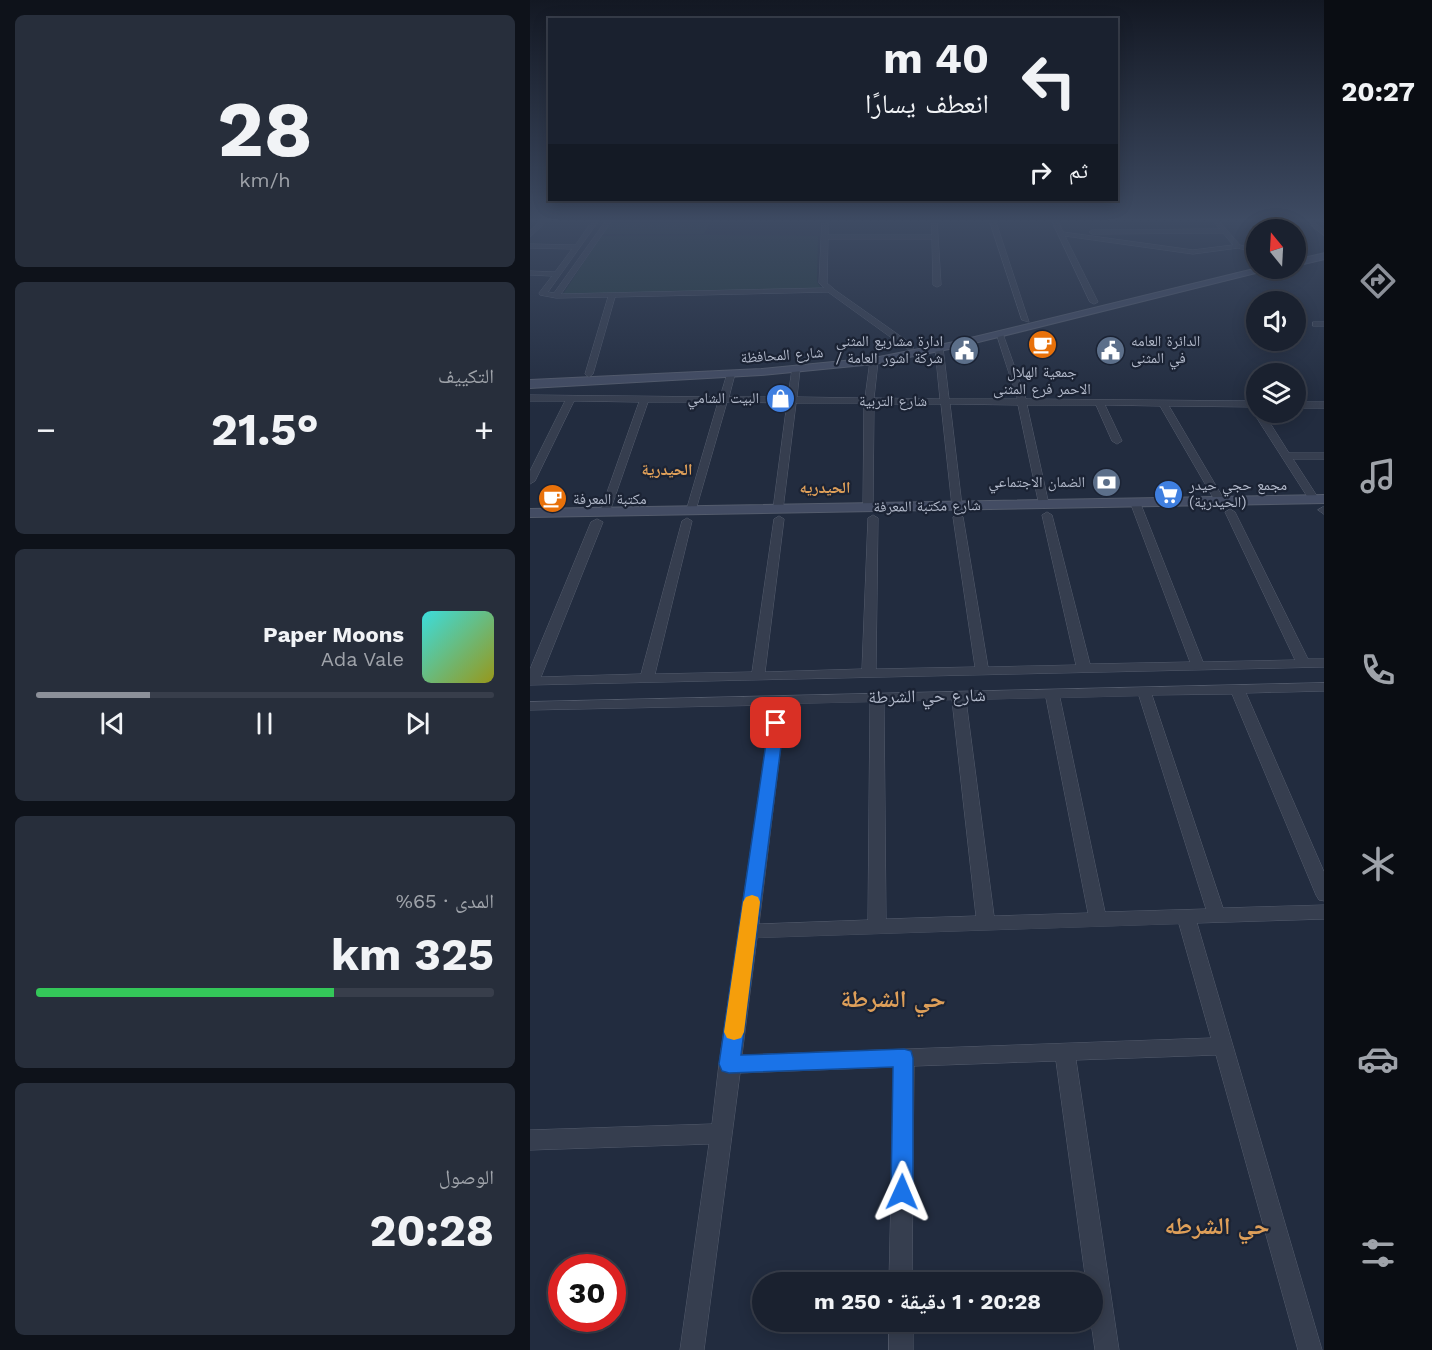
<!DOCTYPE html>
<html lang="ar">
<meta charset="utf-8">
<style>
body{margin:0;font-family:"Work Sans","Noto Naskh Arabic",sans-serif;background:#272e3b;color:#f1f3f6;direction:rtl;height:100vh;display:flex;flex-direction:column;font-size:22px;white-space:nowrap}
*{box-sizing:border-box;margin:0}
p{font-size:20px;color:#9fa3aa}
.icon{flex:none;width:33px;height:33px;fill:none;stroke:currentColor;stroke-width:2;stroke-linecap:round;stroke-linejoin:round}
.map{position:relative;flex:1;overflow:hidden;direction:ltr}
.sheet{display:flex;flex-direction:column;gap:15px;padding:15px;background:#0e121a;width:530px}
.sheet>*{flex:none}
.top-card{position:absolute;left:18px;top:18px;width:570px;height:183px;border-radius:0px;box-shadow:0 3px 15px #0003,0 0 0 2px #383e4b;direction:rtl;background:#1a212f;color:#f1f3f6;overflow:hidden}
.needle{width:39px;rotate:342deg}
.controls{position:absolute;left:716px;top:219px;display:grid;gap:12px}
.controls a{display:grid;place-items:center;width:60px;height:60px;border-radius:50%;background:#1a212f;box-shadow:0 3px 15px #0003,0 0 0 2px #383e4b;font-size:30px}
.speed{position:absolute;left:18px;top:1254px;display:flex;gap:12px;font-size:30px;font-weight:700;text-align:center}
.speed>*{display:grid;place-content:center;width:78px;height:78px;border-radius:50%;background:#1a212f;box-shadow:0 3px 15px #0003,0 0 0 2px #383e4b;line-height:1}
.speed .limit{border:9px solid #d22;background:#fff;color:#111}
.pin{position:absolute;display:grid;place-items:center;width:51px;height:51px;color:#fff;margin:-26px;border-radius:12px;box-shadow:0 3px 9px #0006}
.me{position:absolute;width:66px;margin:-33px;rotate:1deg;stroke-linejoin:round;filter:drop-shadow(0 0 4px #0008)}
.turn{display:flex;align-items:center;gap:21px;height:126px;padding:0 30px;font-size:27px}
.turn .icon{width:78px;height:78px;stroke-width:2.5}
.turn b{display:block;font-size:42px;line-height:51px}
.then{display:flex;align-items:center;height:57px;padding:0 30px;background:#0003;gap:12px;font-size:22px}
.big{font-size:45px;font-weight:700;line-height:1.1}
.sheet .tile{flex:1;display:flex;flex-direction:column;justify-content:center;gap:9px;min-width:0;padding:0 21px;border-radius:9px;background:#272e3b}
.sheet .dial{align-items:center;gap:0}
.dial b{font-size:78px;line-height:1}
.song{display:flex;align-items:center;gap:18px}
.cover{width:72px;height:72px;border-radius:9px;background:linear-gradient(135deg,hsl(180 70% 55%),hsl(60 70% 35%))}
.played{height:6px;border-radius:3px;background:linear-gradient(90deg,#8c9099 25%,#383e4b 25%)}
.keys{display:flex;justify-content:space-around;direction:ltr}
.heat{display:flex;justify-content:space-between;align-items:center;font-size:33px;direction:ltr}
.charge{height:9px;border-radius:4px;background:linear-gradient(90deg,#34c759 65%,#383e4b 0)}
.trip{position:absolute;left:222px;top:1272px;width:351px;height:60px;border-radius:30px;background:#1a212f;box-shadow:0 3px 15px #0003,0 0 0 2px #383e4b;font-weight:700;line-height:60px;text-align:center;direction:rtl}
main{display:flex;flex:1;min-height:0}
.menu{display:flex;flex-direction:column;width:108px;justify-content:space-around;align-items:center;background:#0a0d13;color:#9fa3aa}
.menu .icon{width:42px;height:42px}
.menu .active{color:#8c9099}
.menu b{font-size:27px;color:#f1f3f6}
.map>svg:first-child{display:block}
</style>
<main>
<nav class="menu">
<b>20:27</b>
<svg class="icon active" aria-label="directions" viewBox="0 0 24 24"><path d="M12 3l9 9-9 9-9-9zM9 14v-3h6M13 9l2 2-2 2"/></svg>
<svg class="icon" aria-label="music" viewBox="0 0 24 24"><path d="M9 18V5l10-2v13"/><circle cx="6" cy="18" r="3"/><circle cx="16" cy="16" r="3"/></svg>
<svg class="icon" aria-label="phone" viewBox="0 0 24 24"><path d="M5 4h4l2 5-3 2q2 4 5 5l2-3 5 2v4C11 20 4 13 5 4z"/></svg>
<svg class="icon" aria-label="climate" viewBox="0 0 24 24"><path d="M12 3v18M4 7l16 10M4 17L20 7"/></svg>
<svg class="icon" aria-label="car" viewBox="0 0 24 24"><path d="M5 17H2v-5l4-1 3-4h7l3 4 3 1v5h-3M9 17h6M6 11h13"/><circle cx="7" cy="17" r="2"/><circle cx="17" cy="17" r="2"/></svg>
<svg class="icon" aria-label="filters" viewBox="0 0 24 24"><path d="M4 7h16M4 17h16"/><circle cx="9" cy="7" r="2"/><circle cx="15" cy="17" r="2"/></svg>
</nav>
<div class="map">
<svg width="795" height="1350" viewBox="0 0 795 1350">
<rect width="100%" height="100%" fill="#222c3f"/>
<g fill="#243a40">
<polygon points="84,219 182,219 174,234 68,234"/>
<polygon points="176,235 288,236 287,282 292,289 33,294 71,236"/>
</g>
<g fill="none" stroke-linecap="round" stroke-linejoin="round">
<defs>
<g id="street">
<polygon points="13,219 19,219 0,237 0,231"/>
<polygon points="64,219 70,219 18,292 24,293 77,219 83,219 31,294 294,288 289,283 292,219 298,219 298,235 402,235 401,219 407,219 411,285 407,287 403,285 402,239 298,239 297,283 305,290 383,345 383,349 377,349 298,292 85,297 63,374 59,377 55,374 78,297 26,298 10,295 9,293 22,276 0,275 0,271 25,272 42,249 0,248 0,244 45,245"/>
<polygon points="459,219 465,219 499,322 492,320"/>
<polygon points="521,219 527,219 533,232 663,250 703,245 693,233 562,234 559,232 562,230 690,229 681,219 687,219 710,245 726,249 726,253 708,248 663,254 535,236 568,302 564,304 560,302"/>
<polygon points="773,219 779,219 795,231 795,236"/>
<rect x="783" y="322" width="12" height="4"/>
<polygon points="466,332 473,334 496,399 726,401 726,407 639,406 695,501 694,503 686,503 685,501 630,406 575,405 592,441 587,444 582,441 566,405 497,405 519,505 514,508 509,505 488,405 420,404 432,506 427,509 422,506 411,404 344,404 343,507 338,510 333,507 334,403 266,403 253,509 248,512 243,509 257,403 197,402 165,513 161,514 156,511 188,402 118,402 79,514 71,514 70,512 109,402 44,401 5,481 0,484 0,471 35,401 0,401 0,395 190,397 197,374 201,371 205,374 199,397 258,397 262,369 266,366 270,369 267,397 335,398 340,361 344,358 348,361 344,398 410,399 405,348 409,346 413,348 419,399 487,399"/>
<rect x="765" y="402" width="30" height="6"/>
<polygon points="725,410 726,412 733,412 759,453 795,453 795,459 763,459 789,499 788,501 780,501 723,412"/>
<polygon points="605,499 610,502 673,662 765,660 695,512 700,509 705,512 778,659 795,659 795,667 0,685 0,669 61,522 67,519 73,522 11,677 111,674 152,521 157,518 162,521 125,674 222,672 244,519 249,516 254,519 235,672 332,669 338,518 343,515 348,518 346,669 445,667 423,517 428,514 433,517 458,667 546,665 512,515 517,512 522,515 560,664 660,662 600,502"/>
<polygon points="793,507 795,507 795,515 788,510"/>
<path d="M795 683V691L716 693 795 874V901L789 900 786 895 702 694 622 695 693 908 795 905V919L667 923 792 1350H768L686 1055 546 1060 589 1350H565L561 1322 562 1282H556L526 1061 384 1066 382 1282H359L364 1067 210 1073 174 1350H150L179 1144 0 1150V1130L182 1124 189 1064 242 705 0 710V702ZM609 696 676 909 575 912 530 698ZM516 698 558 913 464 916 436 700ZM422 700 446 916 356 919 354 702ZM340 702 338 920 229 924 256 704ZM649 924 681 1038 212 1055 227 938Z"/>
<rect x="359" y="1322" width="24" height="28"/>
</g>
<g id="secondary">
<polygon points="795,253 795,259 765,266 765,260"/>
<polygon points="728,268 746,268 424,348 344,364 231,375 0,388 0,380 231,369 344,358 424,342"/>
<polygon points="795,495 795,503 0,517 0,509"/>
</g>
</defs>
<use href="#street" stroke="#545c6d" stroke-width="1"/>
<use href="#secondary" stroke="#545c6d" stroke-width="2"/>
<use href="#street" fill="#363e4f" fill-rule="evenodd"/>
<use href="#secondary" fill="#434c63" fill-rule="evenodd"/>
</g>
<linearGradient id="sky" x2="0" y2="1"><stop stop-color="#131823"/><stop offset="0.54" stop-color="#3e4b63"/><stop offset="1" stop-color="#3e4b63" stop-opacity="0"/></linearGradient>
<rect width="795" height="408" fill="url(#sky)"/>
<polygon fill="#1a73e8" stroke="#114b97" stroke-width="1.5" points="246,718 254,723 211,1055 374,1049 381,1051 383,1058 383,1192 380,1200 372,1204 364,1200 361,1192 363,1067 199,1073 192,1071 189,1064 239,723"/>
<polygon fill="#f59e0b" points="222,895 228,897 230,902 214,1032 211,1038 204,1040 197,1038 194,1032 213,902 216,897"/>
<defs>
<symbol id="cafe-disc" viewBox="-11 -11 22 22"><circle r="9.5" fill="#e8710a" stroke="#1b2334"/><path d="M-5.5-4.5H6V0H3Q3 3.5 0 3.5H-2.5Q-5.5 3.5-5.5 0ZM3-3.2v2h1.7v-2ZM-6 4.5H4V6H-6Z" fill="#fff"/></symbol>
<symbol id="civic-disc" viewBox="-11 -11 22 22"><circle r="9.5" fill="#5c6f8a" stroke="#1b2334"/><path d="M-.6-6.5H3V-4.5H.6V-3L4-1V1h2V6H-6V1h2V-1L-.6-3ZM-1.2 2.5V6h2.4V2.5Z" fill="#fff"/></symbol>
<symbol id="shop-disc" viewBox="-11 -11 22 22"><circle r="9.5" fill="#3f7fe0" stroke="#1b2334"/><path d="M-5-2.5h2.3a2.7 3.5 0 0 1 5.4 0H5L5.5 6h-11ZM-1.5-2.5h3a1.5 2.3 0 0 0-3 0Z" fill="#fff"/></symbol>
<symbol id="bank-disc" viewBox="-11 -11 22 22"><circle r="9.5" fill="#5c6f8a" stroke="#1b2334"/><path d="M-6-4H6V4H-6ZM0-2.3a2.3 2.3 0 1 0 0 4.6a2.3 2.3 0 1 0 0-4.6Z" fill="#fff"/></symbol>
<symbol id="supermarket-disc" viewBox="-11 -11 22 22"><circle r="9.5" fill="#3f7fe0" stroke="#1b2334"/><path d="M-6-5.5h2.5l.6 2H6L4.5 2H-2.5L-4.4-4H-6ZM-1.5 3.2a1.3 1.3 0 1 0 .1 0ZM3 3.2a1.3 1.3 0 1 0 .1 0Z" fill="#fff"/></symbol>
</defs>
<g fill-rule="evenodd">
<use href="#cafe-disc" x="496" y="328" width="33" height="33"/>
<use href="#civic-disc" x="418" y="334" width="33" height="33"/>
<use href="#civic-disc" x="564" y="334" width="33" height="33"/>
<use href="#shop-disc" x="234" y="382" width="33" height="33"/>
<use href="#bank-disc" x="560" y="466" width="33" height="33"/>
<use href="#supermarket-disc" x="622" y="478" width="33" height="33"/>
<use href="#cafe-disc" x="6" y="482" width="33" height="33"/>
</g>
<g text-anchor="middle" stroke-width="4.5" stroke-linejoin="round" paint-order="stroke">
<g font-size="15" fill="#b2b9ca" stroke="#1b2334" text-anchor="end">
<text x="413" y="346">ادارة مشاريع المثنى<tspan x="413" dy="17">/ شركة اشور العامة</tspan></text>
<text x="601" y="346" text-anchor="start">الدائرة العامه<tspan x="601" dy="17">في المثنى</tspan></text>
<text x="512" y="377" text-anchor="middle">جمعية الهلال<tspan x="512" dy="17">الاحمر فرع المثنى</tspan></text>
<text x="229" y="403">البيت الشامي</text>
<text x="555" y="487">الضمان الاجتماعي</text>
<text x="659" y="490" text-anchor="start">مجمع حجي حيدر<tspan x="659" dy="17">(الحيدرية)</tspan></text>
<text x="43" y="504" text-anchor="start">مكتبة المعرفة</text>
</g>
<g font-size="15" fill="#b2b9ca" stroke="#1b2334">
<text transform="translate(252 355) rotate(-4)" y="5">شارع المحافظة</text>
<text x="363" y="406">شارع التربية</text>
<text transform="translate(397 506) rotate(-1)" y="5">شارع مكتبة المعرفة</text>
</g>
<g font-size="16" font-weight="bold" fill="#de9f59" stroke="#1b2334">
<text x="137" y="475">الحيدرية</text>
<text x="295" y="493">الحيدريه</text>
</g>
<g font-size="18" fill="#b2b9ca" stroke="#1b2334">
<text transform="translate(397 696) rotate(-1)" y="6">شارع حي الشرطة</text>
</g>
<g font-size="24" font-weight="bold" fill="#de9f59" stroke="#1b2334">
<text x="363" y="1007">حي الشرطة</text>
<text x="687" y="1234">حي الشرطه</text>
</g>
</g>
</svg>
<div class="controls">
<a><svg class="needle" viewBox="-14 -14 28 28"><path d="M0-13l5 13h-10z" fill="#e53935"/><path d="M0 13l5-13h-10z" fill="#9fa3aa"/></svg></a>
<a><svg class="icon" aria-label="sound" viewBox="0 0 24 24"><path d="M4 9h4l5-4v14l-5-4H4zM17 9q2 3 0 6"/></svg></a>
<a><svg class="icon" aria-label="layers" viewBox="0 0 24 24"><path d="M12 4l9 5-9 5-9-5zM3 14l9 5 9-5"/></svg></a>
</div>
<div class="speed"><div class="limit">30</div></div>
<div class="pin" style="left:246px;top:723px;background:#d93025"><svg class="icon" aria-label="arrive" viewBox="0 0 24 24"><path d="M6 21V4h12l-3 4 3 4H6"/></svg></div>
<svg class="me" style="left:372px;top:1192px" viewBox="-20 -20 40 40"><path d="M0-17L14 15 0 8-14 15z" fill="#1a73e8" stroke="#fff" stroke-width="4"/></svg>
<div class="trip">20:28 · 1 دقيقة · 250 m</div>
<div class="top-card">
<div class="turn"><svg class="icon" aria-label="left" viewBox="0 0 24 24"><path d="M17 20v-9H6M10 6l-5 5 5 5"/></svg><div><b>40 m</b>انعطف يسارًا</div></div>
<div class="then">ثم<svg class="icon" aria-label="right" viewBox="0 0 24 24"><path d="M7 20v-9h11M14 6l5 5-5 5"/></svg></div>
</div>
</div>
<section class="sheet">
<div class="tile dial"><b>28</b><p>km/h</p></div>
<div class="tile"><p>التكييف</p>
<div class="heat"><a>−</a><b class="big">21.5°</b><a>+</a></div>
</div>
<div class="tile">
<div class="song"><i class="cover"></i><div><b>Paper Moons</b><p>Ada Vale</p></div></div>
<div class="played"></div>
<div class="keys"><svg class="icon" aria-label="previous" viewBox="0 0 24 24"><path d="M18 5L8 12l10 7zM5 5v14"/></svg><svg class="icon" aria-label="pause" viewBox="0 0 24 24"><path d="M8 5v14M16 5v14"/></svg><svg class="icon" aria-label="next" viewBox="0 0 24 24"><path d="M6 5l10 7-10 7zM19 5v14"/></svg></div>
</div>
<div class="tile"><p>المدى · 65%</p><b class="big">325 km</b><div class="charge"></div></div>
<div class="tile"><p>الوصول</p><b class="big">20:28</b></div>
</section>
</main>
